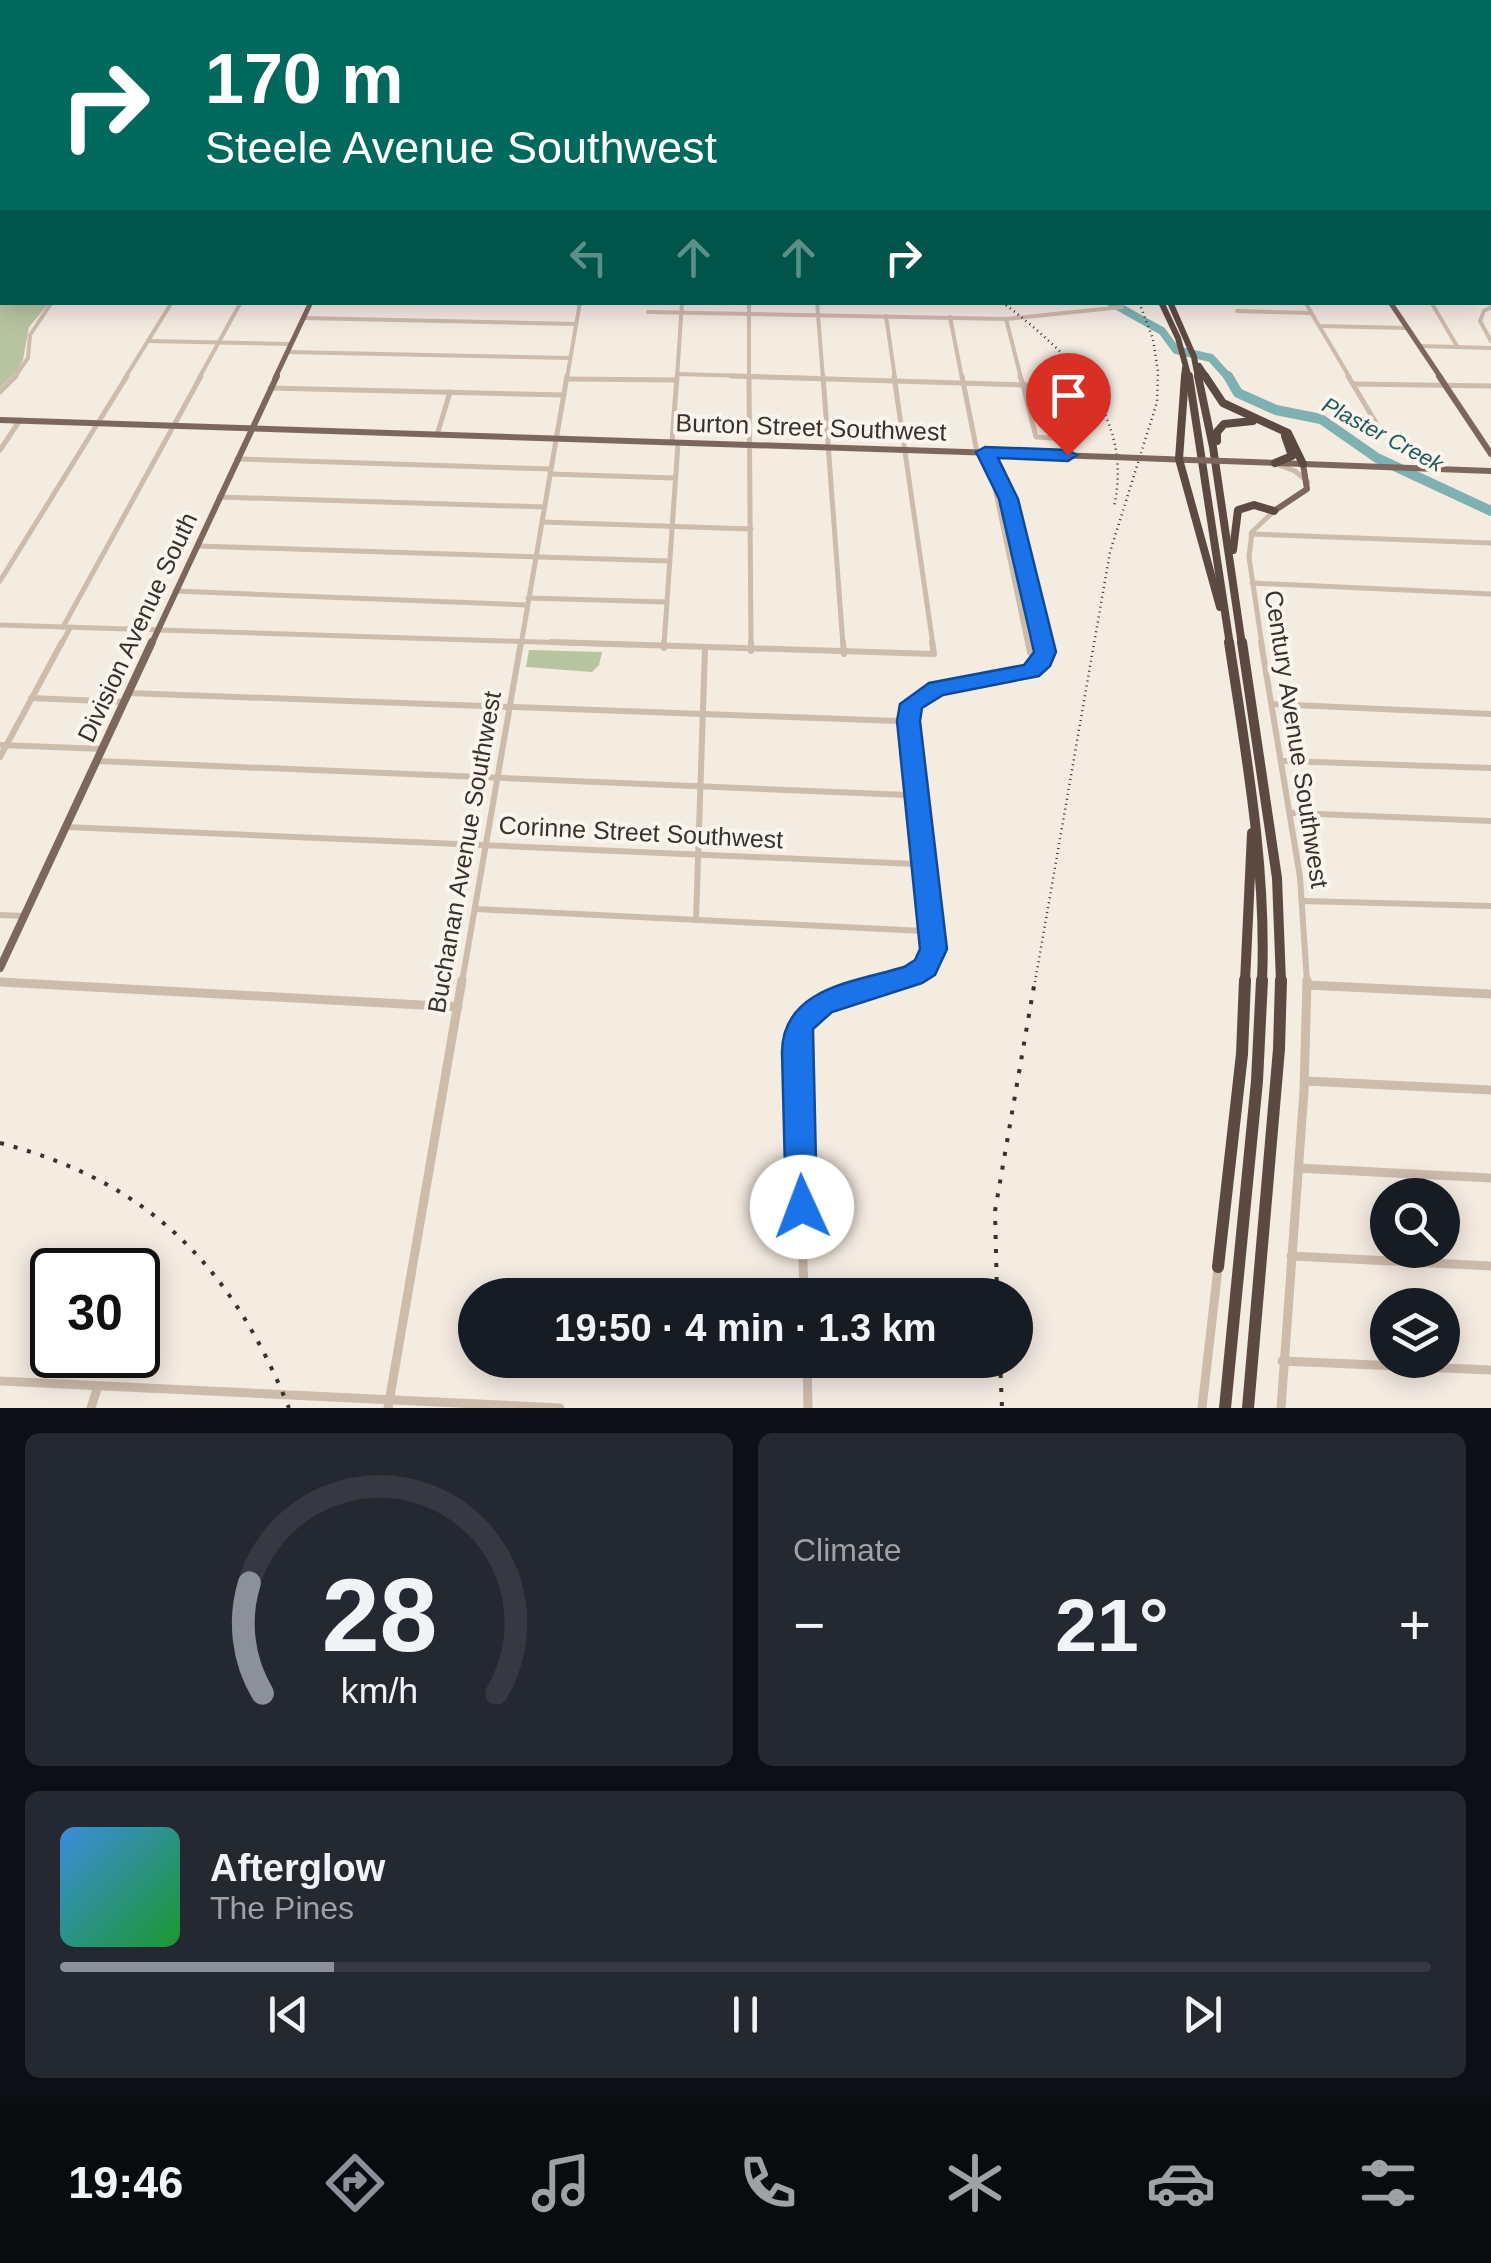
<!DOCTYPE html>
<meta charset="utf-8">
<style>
body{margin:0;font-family:Arial,sans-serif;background:#242831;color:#f1f3f6;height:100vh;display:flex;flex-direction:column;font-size:38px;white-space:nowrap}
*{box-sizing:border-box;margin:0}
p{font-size:32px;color:#9ea1a6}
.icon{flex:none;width:55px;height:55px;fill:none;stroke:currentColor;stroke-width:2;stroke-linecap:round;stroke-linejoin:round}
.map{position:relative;height:1408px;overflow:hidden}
.sheet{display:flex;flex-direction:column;gap:25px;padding:25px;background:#0d0f14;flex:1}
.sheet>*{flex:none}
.top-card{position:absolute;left:0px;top:0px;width:1492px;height:305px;box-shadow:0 5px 25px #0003;background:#00695c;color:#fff;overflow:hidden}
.buttons{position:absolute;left:1370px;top:1178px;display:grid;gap:20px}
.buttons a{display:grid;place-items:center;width:90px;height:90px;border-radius:50%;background:#171b24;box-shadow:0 5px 25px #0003;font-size:50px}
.speed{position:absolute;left:30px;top:1248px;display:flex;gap:20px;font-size:50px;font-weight:700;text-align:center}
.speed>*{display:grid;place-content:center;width:130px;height:130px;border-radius:50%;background:#171b24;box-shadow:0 5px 25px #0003;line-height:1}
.speed .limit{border:5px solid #111;border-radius:15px;background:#fff;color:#111}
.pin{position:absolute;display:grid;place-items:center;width:85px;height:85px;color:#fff;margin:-102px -42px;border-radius:50% 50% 50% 0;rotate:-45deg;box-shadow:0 0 10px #0007}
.pin .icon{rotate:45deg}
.me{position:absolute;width:110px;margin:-55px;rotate:358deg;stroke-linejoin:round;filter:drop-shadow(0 0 8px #0008)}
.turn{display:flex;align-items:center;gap:35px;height:210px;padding:0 40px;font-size:45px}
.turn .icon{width:130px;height:130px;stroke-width:2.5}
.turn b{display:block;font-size:70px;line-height:85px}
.lanes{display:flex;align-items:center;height:95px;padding:0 40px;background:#0003;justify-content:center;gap:50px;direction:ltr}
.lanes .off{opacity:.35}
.big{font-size:75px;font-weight:800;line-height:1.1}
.sheet .widget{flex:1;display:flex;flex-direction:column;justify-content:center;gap:15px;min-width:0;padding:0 35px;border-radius:15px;background:#242831}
.sheet .dial{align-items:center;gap:0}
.dial svg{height:260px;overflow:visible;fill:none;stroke:#363941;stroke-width:7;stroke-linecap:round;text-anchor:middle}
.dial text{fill:#f1f3f6;stroke:none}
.song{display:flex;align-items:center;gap:30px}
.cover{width:120px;height:120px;border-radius:15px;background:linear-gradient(135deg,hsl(210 70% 55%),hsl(130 70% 35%))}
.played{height:10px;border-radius:5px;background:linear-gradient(90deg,#8c9099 20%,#363941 20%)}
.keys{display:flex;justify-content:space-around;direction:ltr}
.heat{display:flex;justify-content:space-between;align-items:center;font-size:55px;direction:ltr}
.sheet .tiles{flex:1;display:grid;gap:25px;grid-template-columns:1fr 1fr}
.widget:last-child{grid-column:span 2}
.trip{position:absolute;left:458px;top:1278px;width:575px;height:100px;border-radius:50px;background:#171b24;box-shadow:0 5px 25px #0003;font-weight:800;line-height:100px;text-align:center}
.tab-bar{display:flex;height:160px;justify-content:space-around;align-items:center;background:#090b0e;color:#9ea1a6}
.tab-bar .icon{width:70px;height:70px}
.tab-bar .current{color:#8c9099}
.tab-bar b{font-size:45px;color:#f1f3f6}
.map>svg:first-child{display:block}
</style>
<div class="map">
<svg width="1491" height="1408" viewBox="0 0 1491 1408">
<rect width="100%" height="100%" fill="#f4ebe1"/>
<g fill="#b8c4a0">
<polygon points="0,284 2,302 49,303 29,327 23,360 17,371 0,388"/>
<polygon points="529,650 602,652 599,665 592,672 526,667"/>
</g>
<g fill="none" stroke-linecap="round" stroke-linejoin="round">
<polyline stroke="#7fb0b2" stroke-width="8" points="1110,302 1162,331 1176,350 1211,358 1229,378"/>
<polyline stroke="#7fb0b2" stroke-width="10" points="1228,376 1238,393 1276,410 1321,419 1377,458 1491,511"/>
<g stroke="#cdbbac" stroke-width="4">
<polyline points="395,0 401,2"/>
<polyline points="1282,0 1365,0"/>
<polyline points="749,302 749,378"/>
<polyline points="817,302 823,378"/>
<polyline points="1305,302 1350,378"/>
<polyline points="1431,302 1457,346"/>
<polyline points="1491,307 1484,311 1480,321 1491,341"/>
<polyline points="1237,311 1311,313"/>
<polyline points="648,312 1006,319 1122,307"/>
<polyline points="886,316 895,378"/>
<polyline points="950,317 962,378"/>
<polyline points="304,318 576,324"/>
<polyline points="1006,319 1021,378"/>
<polyline points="1320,326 1407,328"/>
<polyline points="148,341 291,344"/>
<polyline points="1419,346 1491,348"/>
<polyline points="288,352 570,358"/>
<polyline points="677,374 816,378"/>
<polyline points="14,378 28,358 30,335 52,302"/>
<polyline points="125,378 172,302"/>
<polyline points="199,378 241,302"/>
<polyline points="567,378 580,302"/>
<polyline points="677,378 682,302"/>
</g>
<g stroke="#cdbbac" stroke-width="5">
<polyline points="731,376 1023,385"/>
<polyline points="749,376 751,645"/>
<polyline points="823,376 843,645"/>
<polyline points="894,376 933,645"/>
<polyline points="962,376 977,452"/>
<polyline points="1020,376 1023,385"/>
<polyline points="1348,376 1382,433"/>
<polyline points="567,379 677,380"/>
<polyline points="1354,384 1491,386"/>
<polygon points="1023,385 1046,385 1057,391 1067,439 1036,437"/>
<polyline points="270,388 564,395"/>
<polyline points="0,392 16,376"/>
<polyline points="437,435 450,392"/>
<polyline points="672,442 677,376"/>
<polyline points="0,450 20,420"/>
<polyline points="985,453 1009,499 1043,645"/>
<polyline points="237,459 551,469"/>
<polyline points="1276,464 1295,471 1308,482"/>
<polyline points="550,474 674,478"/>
<polyline points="993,478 1028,645"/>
<polyline points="219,497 545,507"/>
<polyline points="542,522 751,529"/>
<polyline points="1251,534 1491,543"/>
<polyline points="197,546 669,561"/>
<polyline points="0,581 127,376"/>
<polyline points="1252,583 1491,594"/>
<polyline points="175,591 527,605"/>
<polyline points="528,598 666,602"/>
<polyline points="0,625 632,645"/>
<polyline points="63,627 201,376"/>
<polyline points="61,645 70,628"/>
<polyline points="521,645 567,376"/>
<polyline points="664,645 678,443"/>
<polyline points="1262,645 1249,557 1252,532 1274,511"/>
</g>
<g stroke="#cdbbac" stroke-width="6">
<polyline points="551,642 934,654 932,642"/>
<polyline points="751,642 751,651"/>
<polyline points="843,642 844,654"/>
<polyline points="1028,642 1030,653"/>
<polyline points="1261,642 1300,877 1307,982"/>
<polyline points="664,648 664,642"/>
<polyline points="128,693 898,721"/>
<polyline points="31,698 124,702"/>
<polyline points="1272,704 1491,714"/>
<polyline points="0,745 103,749"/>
<polyline points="0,757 62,642"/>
<polyline points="97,761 906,795"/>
<polyline points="1284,761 1491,768"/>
<polyline points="1293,813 1491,821"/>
<polyline points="66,827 915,864"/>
<polyline points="1303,901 1491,906"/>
<polyline points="475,909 923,931"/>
<polyline points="0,915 24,916"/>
<polyline points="696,920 705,649"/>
<polyline points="462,982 521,642"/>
<polyline points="896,982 924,966 933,949 908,721 911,704 937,689 1031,671 1042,661 1043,642"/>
</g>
<g stroke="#cdbbac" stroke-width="9">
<polyline points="0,982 458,1007"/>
<polyline points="1307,985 1491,994"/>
<polyline points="1305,1081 1491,1090"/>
<polyline points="1298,1168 1491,1178"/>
<polyline points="1291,1256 1491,1266"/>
<path d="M804 1295 796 1035C823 996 861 995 902 980"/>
<polyline points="807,1360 808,1408"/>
<polyline points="1282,1361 1491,1370"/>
<polyline points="0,1381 560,1408"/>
<polyline points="91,1408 98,1386"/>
<polyline points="388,1408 462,980"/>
<polyline points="1202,1408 1218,1268"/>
<polyline points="1281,1408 1304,1091 1307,980"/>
</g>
<g stroke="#7d675c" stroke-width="5">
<polyline points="1390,302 1441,378"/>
<polyline points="275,378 311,302"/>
</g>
<g stroke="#7d675c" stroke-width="6">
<polyline points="1439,376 1491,454"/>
<polyline points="0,420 1113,457"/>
<polyline points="1164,459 1189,460"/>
<polyline points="1224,461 1491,471"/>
<polyline points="1274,511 1307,489 1303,464"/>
<polyline points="151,645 277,376"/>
</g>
<polyline stroke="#7d675c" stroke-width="8" points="0,968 152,642"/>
<g stroke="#5c4a42" stroke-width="6">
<polyline points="1161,302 1178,338 1189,378"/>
<polyline points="1170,302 1194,357 1198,378"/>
<polyline points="1199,366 1207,378"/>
<polyline points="1184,378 1185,368"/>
</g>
<g stroke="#5c4a42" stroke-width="8">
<polyline points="1185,376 1179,459 1220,607"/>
<polyline points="1189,376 1230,645"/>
<polyline points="1198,376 1213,447 1242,645"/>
<polyline points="1205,376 1223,403 1288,433 1303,464"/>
<polyline points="1217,441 1217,432 1224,424 1253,421"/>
<polyline points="1275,463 1292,456 1285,436"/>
<polyline points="1233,550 1238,510 1254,505 1274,511"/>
</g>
<g stroke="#5c4a42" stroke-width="10">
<path d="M1229 642C1246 754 1267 869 1262 982"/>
<polyline points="1242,642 1277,878 1281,982"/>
<polyline points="1245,982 1252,833"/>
</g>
<g stroke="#5c4a42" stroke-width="12">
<polyline points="1218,1267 1242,1054 1245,980"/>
<polyline points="1225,1408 1257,1081 1262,980"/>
<polyline points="1248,1408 1279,1049 1281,980"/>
</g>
<g stroke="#3b302b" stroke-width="2.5" stroke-dasharray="1 4" stroke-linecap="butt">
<polyline points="361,0 367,2"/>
<path d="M1002 302C1070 354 1134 414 1114 507"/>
<polyline points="1035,982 1110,552 1157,402 1158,372 1153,339 1139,302"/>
</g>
<g stroke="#3b302b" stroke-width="4" stroke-dasharray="4 10" stroke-linecap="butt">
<path d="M0 1143C150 1182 232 1267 289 1408"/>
<polyline points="997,1295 995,1211 1035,980"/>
<polyline points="1000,1360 1002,1408"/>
</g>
<g stroke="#7d675c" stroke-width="6">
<polyline points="1113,457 1164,459"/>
<polyline points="1189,460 1224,461"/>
</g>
</g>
<path fill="#1a73e8" stroke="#114b97" stroke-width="2.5" d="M985 447 1068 450 1077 455 1068 461 998 458 1018 499 1056 652 1050 666 1039 676 943 695 922 708 920 721 947 949 935 975 922 983 832 1012 813 1029 817 1207 813 1218 802 1222 790 1218 786 1207 782 1052C783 988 854 982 904 967L915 960 920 949 897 721 900 704 929 683 1024 665 1034 652 999 499 976 452Z"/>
<g text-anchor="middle" stroke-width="8" stroke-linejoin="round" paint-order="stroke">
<g font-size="22" font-style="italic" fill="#1f5a5e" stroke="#fbf5ee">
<text transform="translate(1383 434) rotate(28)" y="8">Plaster Creek</text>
</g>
<g font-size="25" fill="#3b302b" stroke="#fbf5ee">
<text transform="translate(811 427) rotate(2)" y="9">Burton Street Southwest</text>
<text transform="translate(137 627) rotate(-65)" y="9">Division Avenue South</text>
<text transform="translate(1297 739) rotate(81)" y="9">Century Avenue Southwest</text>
<text transform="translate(641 832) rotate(3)" y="9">Corinne Street Southwest</text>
<text transform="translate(464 852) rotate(-80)" y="9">Buchanan Avenue Southwest</text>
</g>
</g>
</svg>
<div class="buttons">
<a><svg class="icon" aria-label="search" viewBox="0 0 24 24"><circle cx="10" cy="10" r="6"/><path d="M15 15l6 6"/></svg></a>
<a><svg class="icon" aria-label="layers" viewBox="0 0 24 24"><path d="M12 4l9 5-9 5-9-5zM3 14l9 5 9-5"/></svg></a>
</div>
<div class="speed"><div class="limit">30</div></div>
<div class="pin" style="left:1068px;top:455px;background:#d93025"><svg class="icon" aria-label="arrive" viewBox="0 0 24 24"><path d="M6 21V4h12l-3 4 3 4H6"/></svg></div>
<svg class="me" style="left:802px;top:1207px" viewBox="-20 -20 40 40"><circle r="19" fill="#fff"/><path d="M0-13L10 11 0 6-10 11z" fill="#1a73e8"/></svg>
<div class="trip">19:50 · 4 min · 1.3 km</div>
<div class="top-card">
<div class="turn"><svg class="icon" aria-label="right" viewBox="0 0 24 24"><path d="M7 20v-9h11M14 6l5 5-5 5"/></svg><div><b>170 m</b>Steele Avenue Southwest</div></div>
<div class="lanes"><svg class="icon off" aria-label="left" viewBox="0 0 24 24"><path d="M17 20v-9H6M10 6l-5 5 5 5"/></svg><svg class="icon off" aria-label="ahead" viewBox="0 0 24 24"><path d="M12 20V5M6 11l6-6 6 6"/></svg><svg class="icon off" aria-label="ahead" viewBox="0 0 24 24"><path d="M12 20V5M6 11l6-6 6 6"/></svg><svg class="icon" aria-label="right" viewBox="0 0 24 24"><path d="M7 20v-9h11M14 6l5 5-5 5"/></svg></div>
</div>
</div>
<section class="sheet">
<div class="tiles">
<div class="widget dial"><svg viewBox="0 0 100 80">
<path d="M14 69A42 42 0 1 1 86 69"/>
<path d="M14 69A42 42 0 0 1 10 35" stroke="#8c9099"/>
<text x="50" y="56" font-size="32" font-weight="700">28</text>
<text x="50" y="72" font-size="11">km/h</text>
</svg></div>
<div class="widget"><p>Climate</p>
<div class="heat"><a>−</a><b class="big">21°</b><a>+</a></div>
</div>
<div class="widget">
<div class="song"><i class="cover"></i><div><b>Afterglow</b><p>The Pines</p></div></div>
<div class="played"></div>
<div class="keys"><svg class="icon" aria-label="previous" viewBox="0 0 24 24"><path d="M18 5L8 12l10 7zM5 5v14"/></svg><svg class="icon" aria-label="pause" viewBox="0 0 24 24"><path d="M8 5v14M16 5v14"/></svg><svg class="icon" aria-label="next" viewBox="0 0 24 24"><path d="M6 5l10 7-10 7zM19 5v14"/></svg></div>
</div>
</div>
</section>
<nav class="tab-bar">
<b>19:46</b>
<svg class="icon current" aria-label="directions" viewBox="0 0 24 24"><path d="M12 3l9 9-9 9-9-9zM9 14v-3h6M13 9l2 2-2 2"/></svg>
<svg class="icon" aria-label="music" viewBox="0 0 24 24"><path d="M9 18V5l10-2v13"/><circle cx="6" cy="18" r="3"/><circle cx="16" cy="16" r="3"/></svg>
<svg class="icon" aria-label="phone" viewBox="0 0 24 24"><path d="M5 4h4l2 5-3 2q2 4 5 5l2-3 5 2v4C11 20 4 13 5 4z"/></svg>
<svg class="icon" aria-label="climate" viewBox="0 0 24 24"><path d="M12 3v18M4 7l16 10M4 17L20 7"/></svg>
<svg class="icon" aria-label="car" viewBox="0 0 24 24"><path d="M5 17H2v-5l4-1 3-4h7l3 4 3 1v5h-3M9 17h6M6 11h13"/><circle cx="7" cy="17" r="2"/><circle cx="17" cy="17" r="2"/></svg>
<svg class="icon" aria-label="filters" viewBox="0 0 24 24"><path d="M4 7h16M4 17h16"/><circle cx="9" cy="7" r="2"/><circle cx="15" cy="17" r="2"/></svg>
</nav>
